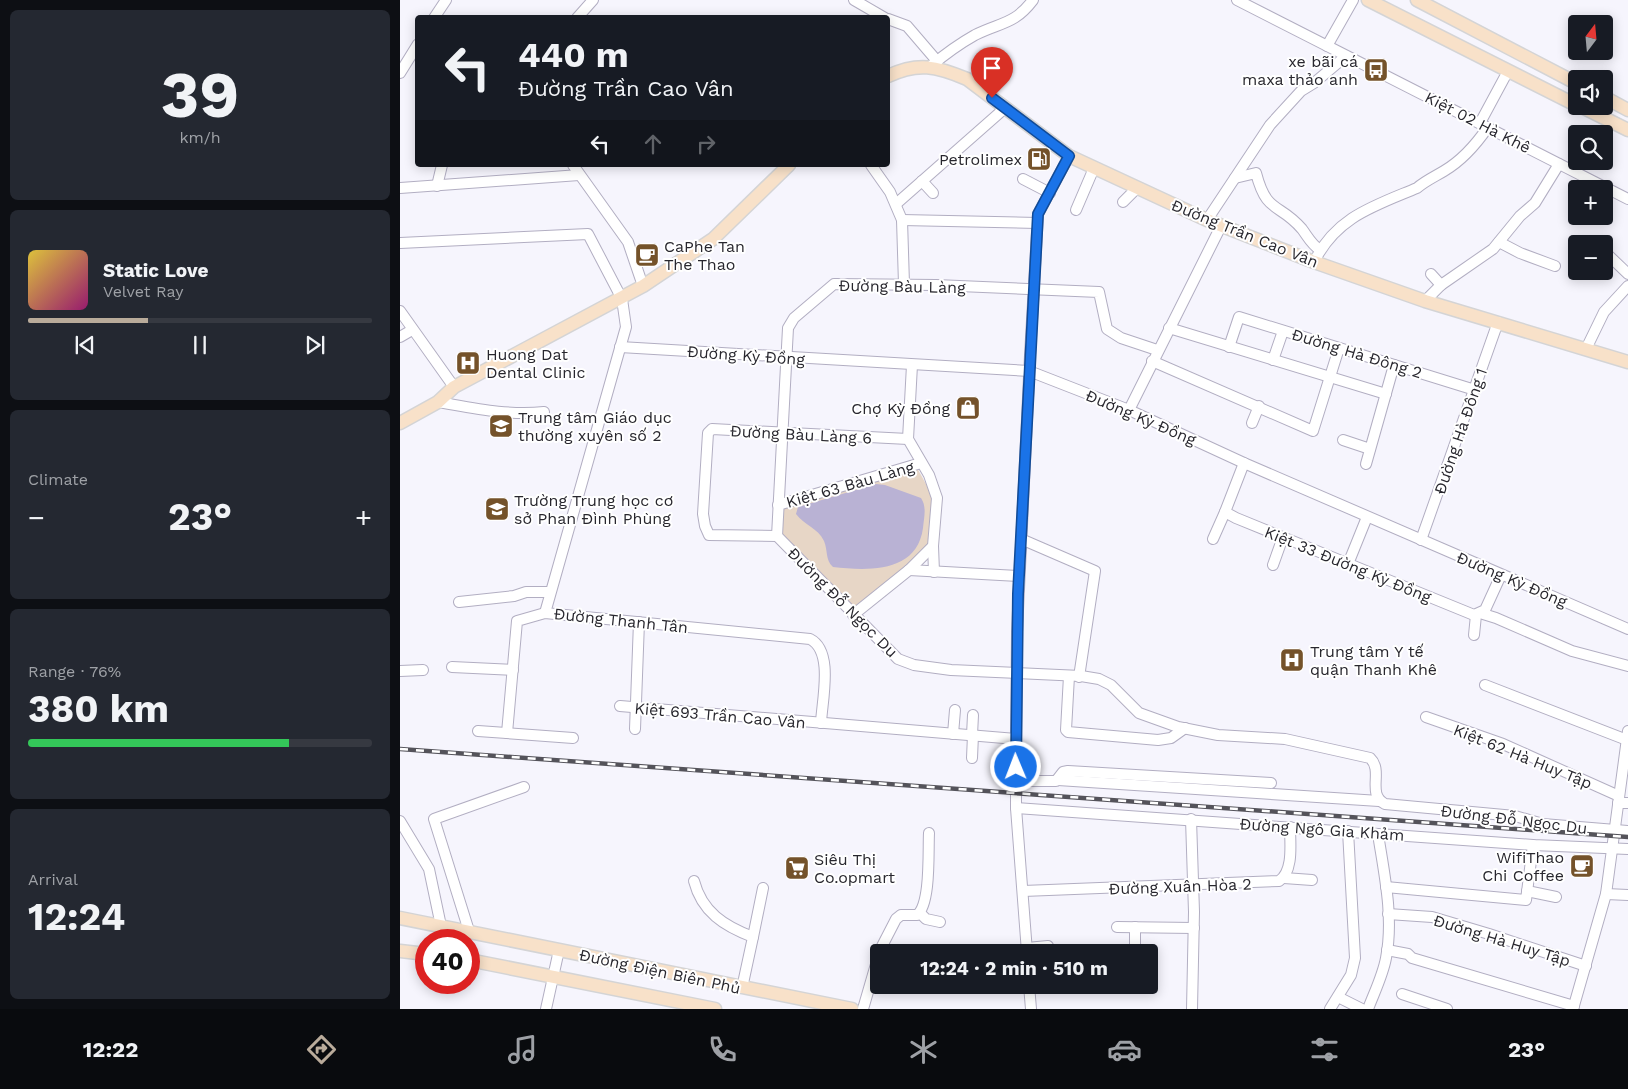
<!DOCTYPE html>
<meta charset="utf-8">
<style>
body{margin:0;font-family:"Work Sans",sans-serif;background:#242831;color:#f1f3f6;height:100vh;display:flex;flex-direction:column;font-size:19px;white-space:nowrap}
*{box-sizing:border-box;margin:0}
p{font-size:16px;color:#9ea1a6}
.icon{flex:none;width:28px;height:28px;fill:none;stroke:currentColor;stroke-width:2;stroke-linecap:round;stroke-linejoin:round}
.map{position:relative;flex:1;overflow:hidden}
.side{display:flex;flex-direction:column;gap:10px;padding:10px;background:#0d0f14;width:400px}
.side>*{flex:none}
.banner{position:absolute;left:15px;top:15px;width:475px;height:152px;border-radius:5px;box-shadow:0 2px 12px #0003;background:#171b24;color:#f1f3f6;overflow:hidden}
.needle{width:32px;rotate:16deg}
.tools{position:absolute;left:1168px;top:15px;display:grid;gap:10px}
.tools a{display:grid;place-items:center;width:45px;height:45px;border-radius:5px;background:#171b24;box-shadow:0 2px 12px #0003;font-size:25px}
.speed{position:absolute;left:15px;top:929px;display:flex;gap:10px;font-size:25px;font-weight:700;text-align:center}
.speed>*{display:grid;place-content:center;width:65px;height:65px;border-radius:50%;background:#171b24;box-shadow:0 2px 12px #0003;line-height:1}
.speed .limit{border:8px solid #d22;background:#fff;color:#111}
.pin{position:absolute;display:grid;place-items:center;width:42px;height:42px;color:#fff;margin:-51px -21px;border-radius:50% 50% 50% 0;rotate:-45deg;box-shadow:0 0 5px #0007}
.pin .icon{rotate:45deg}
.me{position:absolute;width:55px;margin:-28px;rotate:359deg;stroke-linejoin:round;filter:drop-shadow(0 0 4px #0008)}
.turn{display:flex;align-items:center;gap:18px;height:105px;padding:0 20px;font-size:22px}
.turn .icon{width:65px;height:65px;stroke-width:2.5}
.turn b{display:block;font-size:35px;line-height:42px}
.lanes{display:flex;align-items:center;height:48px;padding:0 20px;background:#0003;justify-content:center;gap:25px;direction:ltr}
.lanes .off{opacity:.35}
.big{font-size:38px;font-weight:700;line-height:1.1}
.side .widget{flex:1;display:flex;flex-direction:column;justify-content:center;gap:8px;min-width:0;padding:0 18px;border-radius:8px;background:#242831}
.side .dial{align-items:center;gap:0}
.dial b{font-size:65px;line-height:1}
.song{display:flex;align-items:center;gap:15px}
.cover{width:60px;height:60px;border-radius:8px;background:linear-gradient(135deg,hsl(50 70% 55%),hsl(320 70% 35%))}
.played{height:5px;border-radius:2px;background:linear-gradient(90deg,#b9ab9a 35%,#363941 35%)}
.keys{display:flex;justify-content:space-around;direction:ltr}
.heat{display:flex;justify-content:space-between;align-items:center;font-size:28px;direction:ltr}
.charge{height:8px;border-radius:4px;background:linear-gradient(90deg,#34c759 76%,#363941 0)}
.trip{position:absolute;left:470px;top:944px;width:288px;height:50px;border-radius:5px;background:#171b24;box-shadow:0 2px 12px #0003;font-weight:700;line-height:50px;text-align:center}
.tab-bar{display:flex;height:80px;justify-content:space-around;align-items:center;background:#090b0e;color:#9ea1a6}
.tab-bar .icon{width:35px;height:35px}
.tab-bar .current{color:#b9ab9a}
.tab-bar b{font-size:22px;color:#f1f3f6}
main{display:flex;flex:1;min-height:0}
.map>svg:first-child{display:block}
</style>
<main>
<section class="side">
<div class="widget dial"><b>39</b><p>km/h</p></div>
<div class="widget">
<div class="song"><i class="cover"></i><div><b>Static Love</b><p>Velvet Ray</p></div></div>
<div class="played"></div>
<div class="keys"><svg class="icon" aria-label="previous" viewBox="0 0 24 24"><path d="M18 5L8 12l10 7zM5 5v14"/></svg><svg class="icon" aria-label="pause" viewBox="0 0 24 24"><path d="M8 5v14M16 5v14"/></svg><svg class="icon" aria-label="next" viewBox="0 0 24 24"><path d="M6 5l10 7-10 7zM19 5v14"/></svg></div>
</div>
<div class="widget"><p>Climate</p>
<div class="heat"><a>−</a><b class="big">23°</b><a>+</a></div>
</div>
<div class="widget"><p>Range · 76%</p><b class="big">380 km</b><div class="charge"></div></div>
<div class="widget"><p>Arrival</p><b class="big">12:24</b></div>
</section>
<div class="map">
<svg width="1228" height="1009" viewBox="0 0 1228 1009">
<rect width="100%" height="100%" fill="#f6f5fd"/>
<polygon fill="#e7d6c6" points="516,466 531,493 533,537 529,547 460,608 454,607 380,535 382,505"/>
<path fill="#b9b2d4" d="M476 484 485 485 521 498C527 507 524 517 523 528 517 573 468 571 433 567 425 560 428 550 424 541 418 528 404 525 396 514L398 507Z"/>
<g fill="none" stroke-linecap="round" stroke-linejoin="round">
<defs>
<g id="minor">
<polyline points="454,0 485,18"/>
<polyline points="837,0 1228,199"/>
<polyline points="34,18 46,0"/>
<polyline points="177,18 193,0"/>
<polyline points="488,19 507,26 537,61"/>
<polyline points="927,46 953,0"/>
<path d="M531 66C544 55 559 44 575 35 601 22 614 25 633 0"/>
<polyline points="0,73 18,44"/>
<polyline points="1080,123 1108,71"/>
<polyline points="173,165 228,242 243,286"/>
<polyline points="471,165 490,192 502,220 504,284"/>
<path d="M835 178 856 173C867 215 879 202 902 229 908 237 911 244 920 250"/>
<polyline points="623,179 650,193"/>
<polyline points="522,181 533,193"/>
<polyline points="37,186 42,165"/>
<polyline points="0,188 179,175"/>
<polyline points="723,202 737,188"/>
<polyline points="496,204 605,108"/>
<polyline points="676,210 694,168"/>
<polyline points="502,220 637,223"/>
<polyline points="807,220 870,125 901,91 914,83 946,56"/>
<polyline points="1194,241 1197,244"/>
<polyline points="1099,242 1120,253 1155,266"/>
<polyline points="0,243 188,234 222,299 226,327 145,613"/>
<polyline points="1204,251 1228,274"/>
<path d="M914 262C936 217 974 206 1017 188 1025 181 1034 177 1044 171 1061 161 1077 143 1088 127"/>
<polyline points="1031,274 1041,285"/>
<polyline points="1025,301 1041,285 1093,249 1120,216 1135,203 1159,164"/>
<polyline points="0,311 54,387"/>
<polyline points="769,328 986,394"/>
<polyline points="0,337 12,330"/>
<polyline points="220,347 629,371 729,410 844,463 1228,629"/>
<polyline points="829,347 839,317 1075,390"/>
<polyline points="1186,349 1204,312 1228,286"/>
<polyline points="873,360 883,331"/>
<polyline points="752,361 913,431 939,348"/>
<path d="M38 402C73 408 108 416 144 412"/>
<polyline points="729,410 821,226"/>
<polyline points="852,423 859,406"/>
<path d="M508 439 312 429 308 433 303 514 305 526 309 535 377 536 498 659 514 665 551 670 681 676 699 679 711 685 739 713 778 727 818 735 885 739 970 758C984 771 966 794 985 804L1115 816 1143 824 1228 831"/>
<polyline points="943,440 970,449"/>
<polyline points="844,463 825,512 836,518 1074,615 1085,610 1101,575"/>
<polyline points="966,464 994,365"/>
<polyline points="378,505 521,463"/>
<polyline points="377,536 388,328 394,318 434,284 536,285 699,292 707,329 721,338 757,350"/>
<polyline points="621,539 695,571 679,677"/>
<polyline points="813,539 825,512"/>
<polyline points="1021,540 1098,322"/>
<polyline points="533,546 534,572"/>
<polyline points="948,564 967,517"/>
<polyline points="873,565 883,537"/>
<polyline points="509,570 619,576"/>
<polyline points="59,602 114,596 126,592 150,592"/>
<polyline points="1080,613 1096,618 1172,651 1228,666"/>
<polyline points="453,615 509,570 533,546 537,498 529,475 508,439 512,365"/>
<polyline points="1074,635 1076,615"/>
<polyline points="52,667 113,670"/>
<polyline points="0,671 23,670"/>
<polyline points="669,676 666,730 668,732 758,740 771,738 785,728"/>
<polyline points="1085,685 1227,740"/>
<polyline points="220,706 616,739"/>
<polyline points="1026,717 1103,744 1219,796"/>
<polyline points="235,729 239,622"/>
<polyline points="78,731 173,738"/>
<path d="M107 733 117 621 145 613 410 639C434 651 422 700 421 723"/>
<polyline points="553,734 555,710"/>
<polyline points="572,735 573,715"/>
<polyline points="572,758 573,735"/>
<polyline points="658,780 979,801"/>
<polyline points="616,781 656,781 663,772 668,771 871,783"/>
<polyline points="1218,803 1228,803"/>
<polyline points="616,808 1133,845 1228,849"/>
<polyline points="791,819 794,912 792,1009"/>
<polyline points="0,821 29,869 41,926"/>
<polyline points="884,878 912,880"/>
<path d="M294 881C302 912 324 926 353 937L342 988"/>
<polyline points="986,887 1126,900 1133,845"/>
<path d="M623 891 879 881C894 871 890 843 890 827"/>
<polyline points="1127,891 1156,897"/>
<polyline points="1206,894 1228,895"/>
<polyline points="520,913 526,919 540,922"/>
<polyline points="988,914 1032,917 1089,934 1186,966"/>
<polyline points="717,927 794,928"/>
<polyline points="69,931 34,819 124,787"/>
<polyline points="353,937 363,888"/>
<polyline points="627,948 648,946"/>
<polyline points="987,950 1008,954 1012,958 1174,1006"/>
<path d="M479 952 496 919 501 915H517C531 904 528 851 529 833"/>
<polyline points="627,952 616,808 616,739 617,632 630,355 638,214 669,156"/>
<polyline points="735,952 735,927"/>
<polyline points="629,985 631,1009"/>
<polyline points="1002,994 1047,1009"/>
<polyline points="938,997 962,1009"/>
<polyline points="146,1009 159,950"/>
<polyline points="463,1009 479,954"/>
<polyline points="930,1009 951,975 955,958 948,831"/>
<path d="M968 1009C974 993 983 975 986 958 994 917 984 873 978 834"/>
<polyline points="1173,1009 1206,894 1228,731"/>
</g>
<g id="major">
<polyline points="968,0 1176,105"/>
<polyline points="1017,0 1176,83"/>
<path d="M488 76C518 62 536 66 567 79L669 156 807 220 914 262 1025 301 1228 362"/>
<polyline points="1204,97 1228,110"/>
<polyline points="1180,106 1228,130"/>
<polyline points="0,423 38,402 54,387 243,286 313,239 389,165"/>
<polyline points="0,918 452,1009"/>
<polyline points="0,951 26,954"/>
<polyline points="69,960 315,1009"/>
</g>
</defs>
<use href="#minor" stroke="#b2aec2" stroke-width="12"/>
<use href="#major" stroke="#d4d4d5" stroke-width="15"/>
<use href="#minor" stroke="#fff" stroke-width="10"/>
<use href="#major" stroke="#f8e1c9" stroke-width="12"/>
<defs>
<polyline id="rail" points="0,749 1228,837"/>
</defs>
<use href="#rail" stroke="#54535a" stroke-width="4.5"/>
<use href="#rail" stroke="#fff" stroke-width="2.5" stroke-dasharray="8" stroke-linecap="butt"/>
</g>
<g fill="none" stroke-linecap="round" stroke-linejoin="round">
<defs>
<polyline id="route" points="592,98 669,156 638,214 618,594 616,767"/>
</defs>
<use href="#route" stroke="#114b97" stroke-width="12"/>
<use href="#route" stroke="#1a73e8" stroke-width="9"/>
</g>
<defs>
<symbol id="bus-square" viewBox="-11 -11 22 22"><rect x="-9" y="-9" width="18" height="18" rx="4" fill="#74522a" stroke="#fff"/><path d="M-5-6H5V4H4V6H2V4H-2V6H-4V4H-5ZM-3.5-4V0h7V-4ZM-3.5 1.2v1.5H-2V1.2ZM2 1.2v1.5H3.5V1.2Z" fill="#fff"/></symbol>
<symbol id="fuel-square" viewBox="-11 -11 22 22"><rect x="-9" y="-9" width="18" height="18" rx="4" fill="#74522a" stroke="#fff"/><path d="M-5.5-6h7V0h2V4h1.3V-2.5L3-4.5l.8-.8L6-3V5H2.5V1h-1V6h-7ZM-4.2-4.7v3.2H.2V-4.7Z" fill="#fff"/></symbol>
<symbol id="cafe-square" viewBox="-11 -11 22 22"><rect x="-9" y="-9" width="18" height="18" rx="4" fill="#74522a" stroke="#fff"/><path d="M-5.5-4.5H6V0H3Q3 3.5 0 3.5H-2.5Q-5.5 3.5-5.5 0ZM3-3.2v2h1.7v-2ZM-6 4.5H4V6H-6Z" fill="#fff"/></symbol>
<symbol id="hospital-square" viewBox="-11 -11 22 22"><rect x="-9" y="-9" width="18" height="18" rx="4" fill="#74522a" stroke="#fff"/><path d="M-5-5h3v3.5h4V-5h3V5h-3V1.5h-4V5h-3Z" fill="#fff"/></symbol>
<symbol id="shop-square" viewBox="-11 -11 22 22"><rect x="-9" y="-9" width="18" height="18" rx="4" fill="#74522a" stroke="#fff"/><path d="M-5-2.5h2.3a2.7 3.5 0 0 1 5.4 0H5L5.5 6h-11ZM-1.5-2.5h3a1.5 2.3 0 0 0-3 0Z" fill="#fff"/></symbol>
<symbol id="school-square" viewBox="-11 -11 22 22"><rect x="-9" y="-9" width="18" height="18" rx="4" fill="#74522a" stroke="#fff"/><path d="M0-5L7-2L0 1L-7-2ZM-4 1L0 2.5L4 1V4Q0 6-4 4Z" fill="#fff"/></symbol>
<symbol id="supermarket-square" viewBox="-11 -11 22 22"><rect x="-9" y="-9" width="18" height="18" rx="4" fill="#74522a" stroke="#fff"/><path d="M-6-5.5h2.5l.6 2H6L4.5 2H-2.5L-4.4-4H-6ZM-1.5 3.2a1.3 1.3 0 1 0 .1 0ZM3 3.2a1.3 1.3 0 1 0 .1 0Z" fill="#fff"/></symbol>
</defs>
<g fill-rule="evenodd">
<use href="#bus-square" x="962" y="56" width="28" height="28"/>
<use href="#fuel-square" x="625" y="145" width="28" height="28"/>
<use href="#cafe-square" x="233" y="241" width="28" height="28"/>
<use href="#hospital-square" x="54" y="349" width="28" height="28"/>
<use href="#shop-square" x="554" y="394" width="28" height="28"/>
<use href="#school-square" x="87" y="412" width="28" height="28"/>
<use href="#school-square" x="83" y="495" width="28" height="28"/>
<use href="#hospital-square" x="878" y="646" width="28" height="28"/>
<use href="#cafe-square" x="1168" y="852" width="28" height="28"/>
<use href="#supermarket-square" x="383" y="854" width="28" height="28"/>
</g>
<g text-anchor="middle" stroke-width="4" stroke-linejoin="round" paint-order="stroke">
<g font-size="16" fill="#28272e" stroke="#fff" text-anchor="start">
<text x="958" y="67" text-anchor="end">xe bãi cá<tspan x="958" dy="18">maxa thảo anh</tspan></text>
<text x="622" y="165" text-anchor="end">Petrolimex</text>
<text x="264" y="252">CaPhe Tan<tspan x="264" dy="18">The Thao</tspan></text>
<text x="86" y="360">Huong Dat<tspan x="86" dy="18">Dental Clinic</tspan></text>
<text x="550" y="414" text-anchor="end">Chợ Kỳ Đồng</text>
<text x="118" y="423">Trung tâm Giáo dục<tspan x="118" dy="18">thường xuyên số 2</tspan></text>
<text x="114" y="506">Trường Trung học cơ<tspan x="114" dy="18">sở Phan Đình Phùng</tspan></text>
<text x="910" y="657">Trung tâm Y tế<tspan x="910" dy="18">quận Thanh Khê</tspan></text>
<text x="1164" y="863" text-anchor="end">WifiThao<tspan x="1164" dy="18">Chi Coffee</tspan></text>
<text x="414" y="865">Siêu Thị<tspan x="414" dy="18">Co.opmart</tspan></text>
</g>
<g font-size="16" fill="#28272e" stroke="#fff">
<text transform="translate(1078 122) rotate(27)" y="6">Kiệt 02 Hà Khê</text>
<text transform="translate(845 233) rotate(22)" y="6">Đường Trần Cao Vân</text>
<text transform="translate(502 286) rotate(1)" y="6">Đường Bàu Làng</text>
<text transform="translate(957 353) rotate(17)" y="6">Đường Hà Đông 2</text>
<text transform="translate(346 355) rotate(4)" y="6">Đường Kỳ Đồng</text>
<text transform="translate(741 417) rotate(23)" y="6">Đường Kỳ Đồng</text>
<text transform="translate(1060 431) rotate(-71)" y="6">Đường Hà Đông 1</text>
<text transform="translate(401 434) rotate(3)" y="6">Đường Bàu Làng 6</text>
<text transform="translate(450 484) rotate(-16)" y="6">Kiệt 63 Bàu Làng</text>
<text transform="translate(948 564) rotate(22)" y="6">Kiệt 33 Đường Kỳ Đồng</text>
<text transform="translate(1112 579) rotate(23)" y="6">Đường Kỳ Đồng</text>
<text transform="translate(443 602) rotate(45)" y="6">Đường Đỗ Ngọc Du</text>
<text transform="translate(221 620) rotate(6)" y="6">Đường Thanh Tân</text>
<text transform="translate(320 715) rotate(5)" y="6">Kiệt 693 Trần Cao Vân</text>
<text transform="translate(1123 756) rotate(22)" y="6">Kiệt 62 Hà Huy Tập</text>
<text transform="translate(1114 819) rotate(7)" y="6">Đường Đỗ Ngọc Du</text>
<text transform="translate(922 829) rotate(4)" y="6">Đường Ngô Gia Khảm</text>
<text transform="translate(780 886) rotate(-2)" y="6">Đường Xuân Hòa 2</text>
<text transform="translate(1102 940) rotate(17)" y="6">Đường Hà Huy Tập</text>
<text transform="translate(260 971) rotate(12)" y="6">Đường Điện Biên Phủ</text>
</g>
</g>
</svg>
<div class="tools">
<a><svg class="needle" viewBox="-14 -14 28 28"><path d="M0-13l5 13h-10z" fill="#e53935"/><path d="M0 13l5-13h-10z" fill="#9ea1a6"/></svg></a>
<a><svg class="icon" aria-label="sound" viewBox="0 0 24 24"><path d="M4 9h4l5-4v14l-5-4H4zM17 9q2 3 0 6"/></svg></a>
<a><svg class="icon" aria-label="search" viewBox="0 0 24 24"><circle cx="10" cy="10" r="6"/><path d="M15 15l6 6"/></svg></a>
<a>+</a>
<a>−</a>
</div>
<div class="speed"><div class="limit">40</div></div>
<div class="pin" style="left:592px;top:98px;background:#d93025"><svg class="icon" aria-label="arrive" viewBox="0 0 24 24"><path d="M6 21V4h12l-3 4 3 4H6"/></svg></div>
<svg class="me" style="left:616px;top:767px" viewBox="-20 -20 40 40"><circle r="17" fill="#1a73e8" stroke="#fff" stroke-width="3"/><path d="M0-11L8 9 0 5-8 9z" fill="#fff"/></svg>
<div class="trip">12:24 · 2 min · 510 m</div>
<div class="banner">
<div class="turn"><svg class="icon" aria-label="left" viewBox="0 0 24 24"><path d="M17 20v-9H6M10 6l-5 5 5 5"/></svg><div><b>440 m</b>Đường Trần Cao Vân</div></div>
<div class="lanes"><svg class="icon" aria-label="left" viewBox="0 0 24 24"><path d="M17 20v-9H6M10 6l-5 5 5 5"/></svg><svg class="icon off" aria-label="ahead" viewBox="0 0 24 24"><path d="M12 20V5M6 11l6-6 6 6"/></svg><svg class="icon off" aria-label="right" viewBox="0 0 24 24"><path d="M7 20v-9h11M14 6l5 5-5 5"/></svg></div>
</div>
</div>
</main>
<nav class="tab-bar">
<b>12:22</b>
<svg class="icon current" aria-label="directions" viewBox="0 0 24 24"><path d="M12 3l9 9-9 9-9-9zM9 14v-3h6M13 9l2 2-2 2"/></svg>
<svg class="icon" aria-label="music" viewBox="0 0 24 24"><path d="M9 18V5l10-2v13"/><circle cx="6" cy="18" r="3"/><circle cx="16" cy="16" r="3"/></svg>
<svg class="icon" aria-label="phone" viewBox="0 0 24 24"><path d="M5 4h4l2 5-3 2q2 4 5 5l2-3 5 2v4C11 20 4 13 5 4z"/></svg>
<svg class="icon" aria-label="climate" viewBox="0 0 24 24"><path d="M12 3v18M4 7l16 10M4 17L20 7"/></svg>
<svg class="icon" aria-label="car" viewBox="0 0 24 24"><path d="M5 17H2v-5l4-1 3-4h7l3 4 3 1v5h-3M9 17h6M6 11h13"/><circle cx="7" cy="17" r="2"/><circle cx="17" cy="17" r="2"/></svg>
<svg class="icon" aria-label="filters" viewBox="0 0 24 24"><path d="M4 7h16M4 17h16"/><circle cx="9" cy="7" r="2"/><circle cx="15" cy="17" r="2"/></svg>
<b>23°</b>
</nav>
